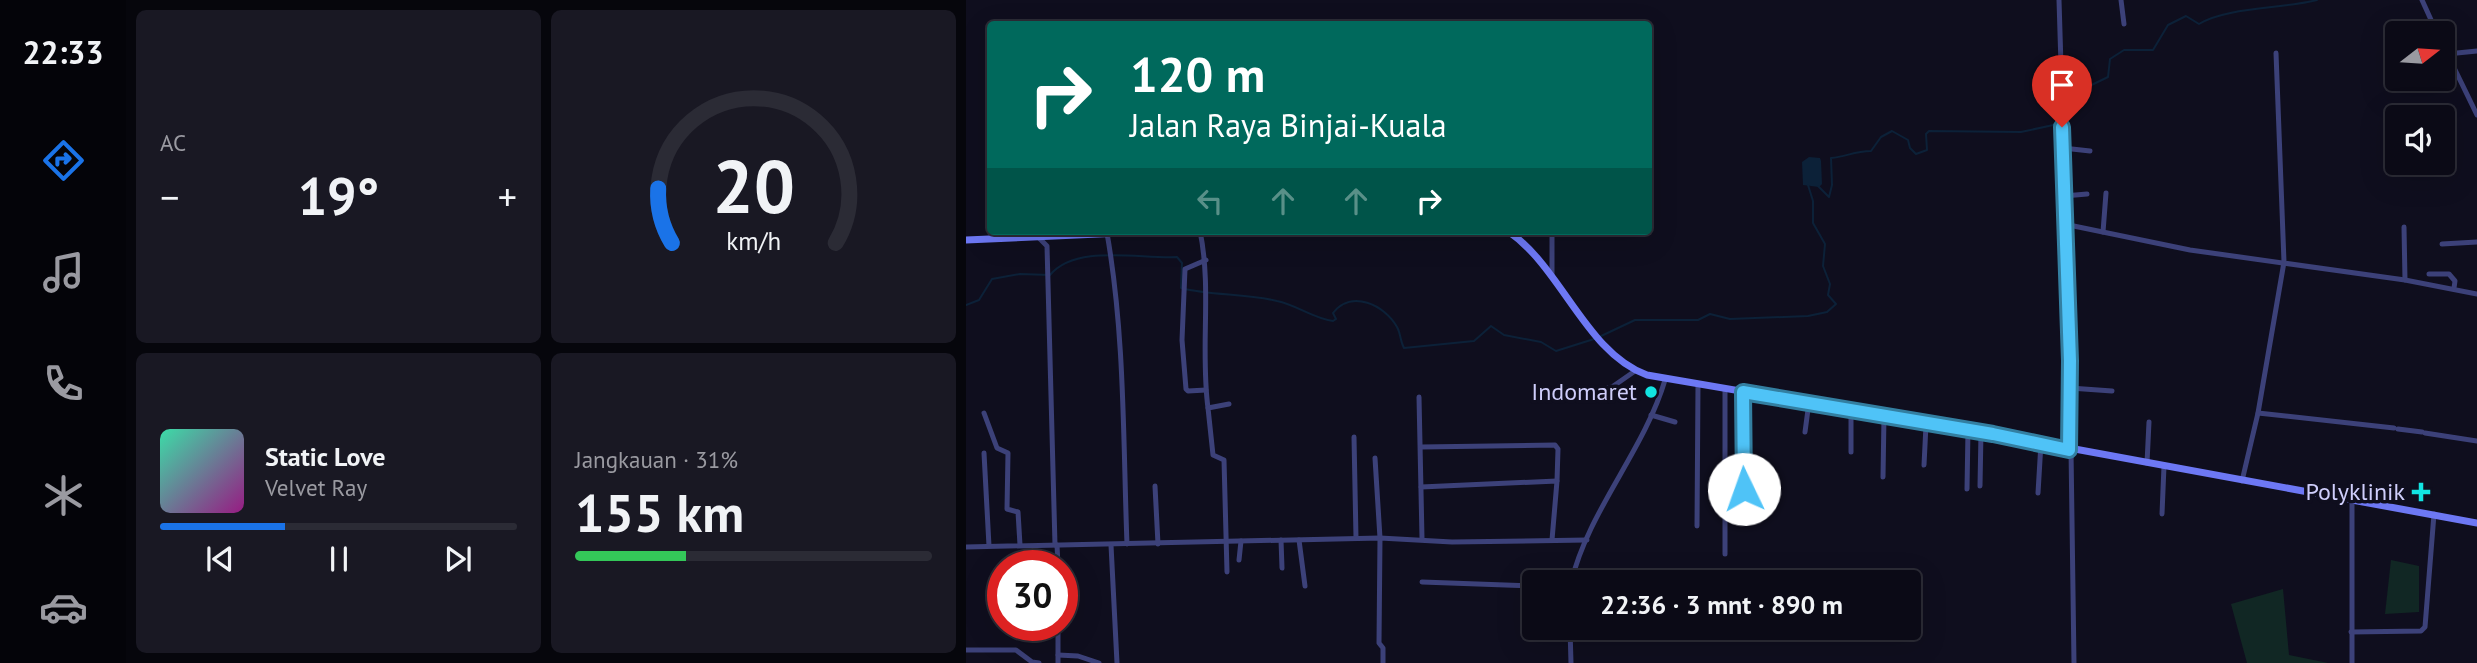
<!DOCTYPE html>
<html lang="id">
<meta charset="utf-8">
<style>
body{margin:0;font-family:"PT Sans",sans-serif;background:#191823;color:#f1f3f6;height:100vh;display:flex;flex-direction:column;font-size:26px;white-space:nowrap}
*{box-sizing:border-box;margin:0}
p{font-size:23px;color:#9a9aa1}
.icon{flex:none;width:38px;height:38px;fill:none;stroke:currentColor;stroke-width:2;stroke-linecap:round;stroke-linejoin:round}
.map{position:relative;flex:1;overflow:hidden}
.side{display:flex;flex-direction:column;gap:10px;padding:10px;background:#06060c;width:840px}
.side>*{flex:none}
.top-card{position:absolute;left:21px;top:21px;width:665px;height:214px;border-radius:7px;box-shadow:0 7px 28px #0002,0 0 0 2px #2b2b35;background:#00695c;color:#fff;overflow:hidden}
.needle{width:46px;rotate:73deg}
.buttons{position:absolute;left:1419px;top:21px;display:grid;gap:14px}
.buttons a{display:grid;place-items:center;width:70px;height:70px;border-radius:7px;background:#0b0a16;box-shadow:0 7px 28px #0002,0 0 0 2px #2b2b35;font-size:35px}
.speed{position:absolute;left:21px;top:550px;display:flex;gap:14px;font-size:35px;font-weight:700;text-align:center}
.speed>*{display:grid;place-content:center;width:91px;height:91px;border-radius:50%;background:#0b0a16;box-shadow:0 7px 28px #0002,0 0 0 2px #2b2b35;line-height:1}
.speed .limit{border:10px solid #d22;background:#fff;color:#111}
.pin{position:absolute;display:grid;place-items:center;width:60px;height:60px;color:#fff;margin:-72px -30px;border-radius:50% 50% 50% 0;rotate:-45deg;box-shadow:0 0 7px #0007}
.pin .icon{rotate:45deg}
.me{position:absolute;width:77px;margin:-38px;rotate:357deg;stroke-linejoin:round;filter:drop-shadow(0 0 5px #0008)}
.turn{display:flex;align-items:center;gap:24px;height:147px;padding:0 28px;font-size:32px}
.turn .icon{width:91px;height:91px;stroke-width:2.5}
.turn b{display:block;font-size:49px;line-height:60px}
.lanes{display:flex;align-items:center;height:66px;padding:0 28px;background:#0003;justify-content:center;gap:35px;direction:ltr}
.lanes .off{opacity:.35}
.big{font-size:52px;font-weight:600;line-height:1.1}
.side .tile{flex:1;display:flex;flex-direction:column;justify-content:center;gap:10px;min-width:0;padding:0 24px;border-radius:10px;background:#191823}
.side .dial{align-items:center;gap:0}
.dial svg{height:182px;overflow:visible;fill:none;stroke:#2b2b35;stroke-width:7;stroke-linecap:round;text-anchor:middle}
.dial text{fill:#f1f3f6;stroke:none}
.song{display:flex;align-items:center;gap:21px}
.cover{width:84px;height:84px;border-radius:10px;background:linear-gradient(135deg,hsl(160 70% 55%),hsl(310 70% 35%))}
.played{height:7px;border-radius:4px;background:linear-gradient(90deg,#1a73e8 35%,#2b2b35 35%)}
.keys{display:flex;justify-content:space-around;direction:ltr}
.heat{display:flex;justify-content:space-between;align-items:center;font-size:38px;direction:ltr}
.charge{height:10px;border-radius:5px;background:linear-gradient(90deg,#34c759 31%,#2b2b35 0)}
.side .tiles{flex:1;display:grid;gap:10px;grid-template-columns:repeat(2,1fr)}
.trip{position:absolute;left:556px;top:570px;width:399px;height:70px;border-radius:7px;background:#0b0a16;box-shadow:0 7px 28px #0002,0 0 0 2px #2b2b35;font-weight:600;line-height:70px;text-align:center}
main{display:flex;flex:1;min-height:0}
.dock{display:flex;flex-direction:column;width:126px;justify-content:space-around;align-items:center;background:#040409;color:#9a9aa1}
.dock .icon{width:49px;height:49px}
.dock .active{color:#1a73e8}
.dock b{font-size:32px;color:#f1f3f6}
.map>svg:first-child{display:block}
</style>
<main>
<nav class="dock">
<b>22:33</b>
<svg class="icon active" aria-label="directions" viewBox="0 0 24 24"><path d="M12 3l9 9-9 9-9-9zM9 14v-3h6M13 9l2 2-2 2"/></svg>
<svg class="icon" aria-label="music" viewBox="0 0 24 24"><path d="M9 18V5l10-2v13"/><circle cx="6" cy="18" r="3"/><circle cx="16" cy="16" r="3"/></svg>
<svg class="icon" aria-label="phone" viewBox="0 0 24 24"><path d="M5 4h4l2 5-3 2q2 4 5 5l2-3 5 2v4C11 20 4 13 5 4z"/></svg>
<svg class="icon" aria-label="climate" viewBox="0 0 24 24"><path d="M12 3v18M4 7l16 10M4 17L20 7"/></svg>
<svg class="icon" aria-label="car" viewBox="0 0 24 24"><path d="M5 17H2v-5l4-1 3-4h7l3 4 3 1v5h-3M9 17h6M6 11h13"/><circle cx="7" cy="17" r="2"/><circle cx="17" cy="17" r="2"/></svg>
</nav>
<section class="side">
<div class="tiles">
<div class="tile"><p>AC</p>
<div class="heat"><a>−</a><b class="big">19°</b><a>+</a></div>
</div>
<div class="tile dial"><svg viewBox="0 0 100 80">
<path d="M14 69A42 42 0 1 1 86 69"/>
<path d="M14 69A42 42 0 0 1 8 45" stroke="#1a73e8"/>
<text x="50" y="56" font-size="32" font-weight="700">20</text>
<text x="50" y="72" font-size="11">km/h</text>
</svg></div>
<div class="tile">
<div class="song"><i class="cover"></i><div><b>Static Love</b><p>Velvet Ray</p></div></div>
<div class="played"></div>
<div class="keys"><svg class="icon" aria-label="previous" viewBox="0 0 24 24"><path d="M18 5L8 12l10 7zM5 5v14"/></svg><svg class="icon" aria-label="pause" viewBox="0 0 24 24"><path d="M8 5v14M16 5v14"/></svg><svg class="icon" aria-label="next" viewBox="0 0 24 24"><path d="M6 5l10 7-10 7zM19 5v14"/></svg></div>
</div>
<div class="tile"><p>Jangkauan · 31%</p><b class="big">155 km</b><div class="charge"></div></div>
</div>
</section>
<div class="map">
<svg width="1511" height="663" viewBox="0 0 1511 663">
<rect width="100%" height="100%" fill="#0f0e1e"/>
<g fill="#112724">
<polygon points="1425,560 1453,566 1453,612 1419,614"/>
<polygon points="1317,589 1323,655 1362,663 1281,663 1265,604"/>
</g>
<polygon fill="#0c2138" points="843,157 854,158 855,161 856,184 853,187 837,185 836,162"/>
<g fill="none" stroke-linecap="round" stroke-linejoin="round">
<g stroke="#0c2138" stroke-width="2">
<path d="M1102 122 1109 93 1142 77 1144 59 1158 50H1187L1202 25 1220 16 1233 24C1261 7 1316 9 1351 0"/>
<path d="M852 186 863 197 866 185 865 158C880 157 888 151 905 151L915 137 926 131 942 140 944 148 950 154 961 150 960 134 963 131 1055 132 1092 124"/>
<path d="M0 305 13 300 26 279 54 274 84 275C110 244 173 259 211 257L216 263 215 288C246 296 279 293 311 301 331 305 346 318 367 321L370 319 367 313C385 289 419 305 431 327 435 334 434 341 438 348L508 341 525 326 538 335 575 342 590 351 628 339"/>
<polyline points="633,337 669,320 732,320 744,314 764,319 842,316 861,312 870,304 862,295 864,284 857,266 859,244 847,223 847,201 842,185"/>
</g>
<g stroke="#3c4179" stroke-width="5">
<polyline points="1093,0 1104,361 1103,450"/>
<polyline points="1155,0 1158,24"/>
<polyline points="1456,0 1471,33"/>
<polyline points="1477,45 1511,115"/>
<polyline points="1481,54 1511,51"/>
<polyline points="1097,148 1124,151"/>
<polyline points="1098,196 1121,194"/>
<polyline points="1098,224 1224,250 1439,280 1511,294"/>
<polyline points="1438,227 1439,280"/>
<path d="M234 231C246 289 234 349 242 408"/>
<polyline points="586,231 586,274"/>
<polyline points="1137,232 1140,193"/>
<path d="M141 233C159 336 157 440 161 544"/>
<polyline points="72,237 81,246 89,545"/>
<polyline points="1476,244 1511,242"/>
<polyline points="1463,274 1483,274 1489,281 1488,288"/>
<polyline points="1104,388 1146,391"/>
<polyline points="240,390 222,391 220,389 216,340 219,269 240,260"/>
<polyline points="622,392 646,387 669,371"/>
<polyline points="777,392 778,489"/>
<polyline points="453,397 456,538"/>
<polyline points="18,413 31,448 42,453 41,509 52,512 54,545"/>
<polyline points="1292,413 1428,428"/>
<polyline points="685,415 709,422"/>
<polyline points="1432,429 1456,432"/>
<polyline points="839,432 843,402"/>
<polyline points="1459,433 1511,441"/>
<polyline points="388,437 390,538"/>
<polyline points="455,447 589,445 592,449 591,481"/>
<polyline points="1105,450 1108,663"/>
<polyline points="885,452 885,409"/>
<polyline points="18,453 23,546"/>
<polyline points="409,458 414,538 413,643 417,648 417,663"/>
<polyline points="1181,463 1183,422"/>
<polyline points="958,465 960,425"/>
<polyline points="917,477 918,416"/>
<polyline points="1276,481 1292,413 1318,262 1310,53"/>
<polyline points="189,486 192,544"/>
<polyline points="1014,486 1015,432"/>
<polyline points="455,487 591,481 586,540"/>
<polyline points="1001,489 1002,430"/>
<polyline points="1072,493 1075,443"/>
<polyline points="1196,514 1198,466"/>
<polyline points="731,526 732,385"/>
<polyline points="315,540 316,568"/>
<polyline points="333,540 339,586"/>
<polyline points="91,545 92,565"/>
<polyline points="145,545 151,663"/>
<polyline points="0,547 414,538 486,542 621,540"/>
<polyline points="759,554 759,389"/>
<polyline points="273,560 275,541"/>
<polyline points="261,572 258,460 247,455 242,408 263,404"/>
<polyline points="456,582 569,586"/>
<path d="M605 583C622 511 678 451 699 380"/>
<polyline points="604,628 605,663"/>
<polyline points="1385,632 1455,631 1459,627 1468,514"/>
<polyline points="0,650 50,650 66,662 73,663"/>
<polyline points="92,655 112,656 133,663"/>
<polyline points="92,663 92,625"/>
<polyline points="1386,663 1386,500"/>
</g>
<g stroke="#6d78f4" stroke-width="7">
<path d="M542 231C596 268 620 353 681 375L1027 434 1511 523"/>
<polyline points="0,240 199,231"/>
</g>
</g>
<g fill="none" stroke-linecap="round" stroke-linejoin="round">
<defs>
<polyline id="route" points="778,489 777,392 1027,434 1103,450 1104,361 1096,127"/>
</defs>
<use href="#route" stroke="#337fa1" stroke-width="18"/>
<use href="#route" stroke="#4fc3f7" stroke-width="12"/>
</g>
<g fill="#12e4e2" stroke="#0f0e1e" stroke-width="2.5">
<circle cx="685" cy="392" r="7"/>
<path d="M1451.5 481.5h7v7h7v7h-7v7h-7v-7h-7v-7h7z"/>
</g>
<g text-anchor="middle" stroke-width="7" stroke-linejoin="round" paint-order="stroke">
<g font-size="24" fill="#cfcefb" stroke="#0f0e1e" text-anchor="end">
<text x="671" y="400">Indomaret</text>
<text x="1439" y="500">Polyklinik</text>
</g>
</g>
</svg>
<div class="buttons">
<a><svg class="needle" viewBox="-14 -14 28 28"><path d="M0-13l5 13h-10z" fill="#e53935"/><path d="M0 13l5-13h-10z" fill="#9a9aa1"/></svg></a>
<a><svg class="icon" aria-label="sound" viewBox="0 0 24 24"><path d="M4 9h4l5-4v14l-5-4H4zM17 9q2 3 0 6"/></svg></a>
</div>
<div class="speed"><div class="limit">30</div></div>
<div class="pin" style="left:1096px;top:127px;background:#d93025"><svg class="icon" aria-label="arrive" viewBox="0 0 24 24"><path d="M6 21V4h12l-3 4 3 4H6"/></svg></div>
<svg class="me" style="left:778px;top:489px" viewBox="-20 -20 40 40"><circle r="19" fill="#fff"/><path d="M0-13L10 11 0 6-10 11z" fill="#4fc3f7"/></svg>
<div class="trip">22:36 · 3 mnt · 890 m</div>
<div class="top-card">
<div class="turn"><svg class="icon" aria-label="right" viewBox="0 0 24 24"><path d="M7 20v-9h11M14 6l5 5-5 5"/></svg><div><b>120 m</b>Jalan Raya Binjai-Kuala</div></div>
<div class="lanes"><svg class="icon off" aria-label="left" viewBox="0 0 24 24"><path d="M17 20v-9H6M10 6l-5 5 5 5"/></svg><svg class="icon off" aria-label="ahead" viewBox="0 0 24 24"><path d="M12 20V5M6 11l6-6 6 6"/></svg><svg class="icon off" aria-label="ahead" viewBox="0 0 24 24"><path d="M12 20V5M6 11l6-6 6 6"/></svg><svg class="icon" aria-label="right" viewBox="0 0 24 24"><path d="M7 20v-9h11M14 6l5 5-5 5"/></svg></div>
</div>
</div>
</main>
